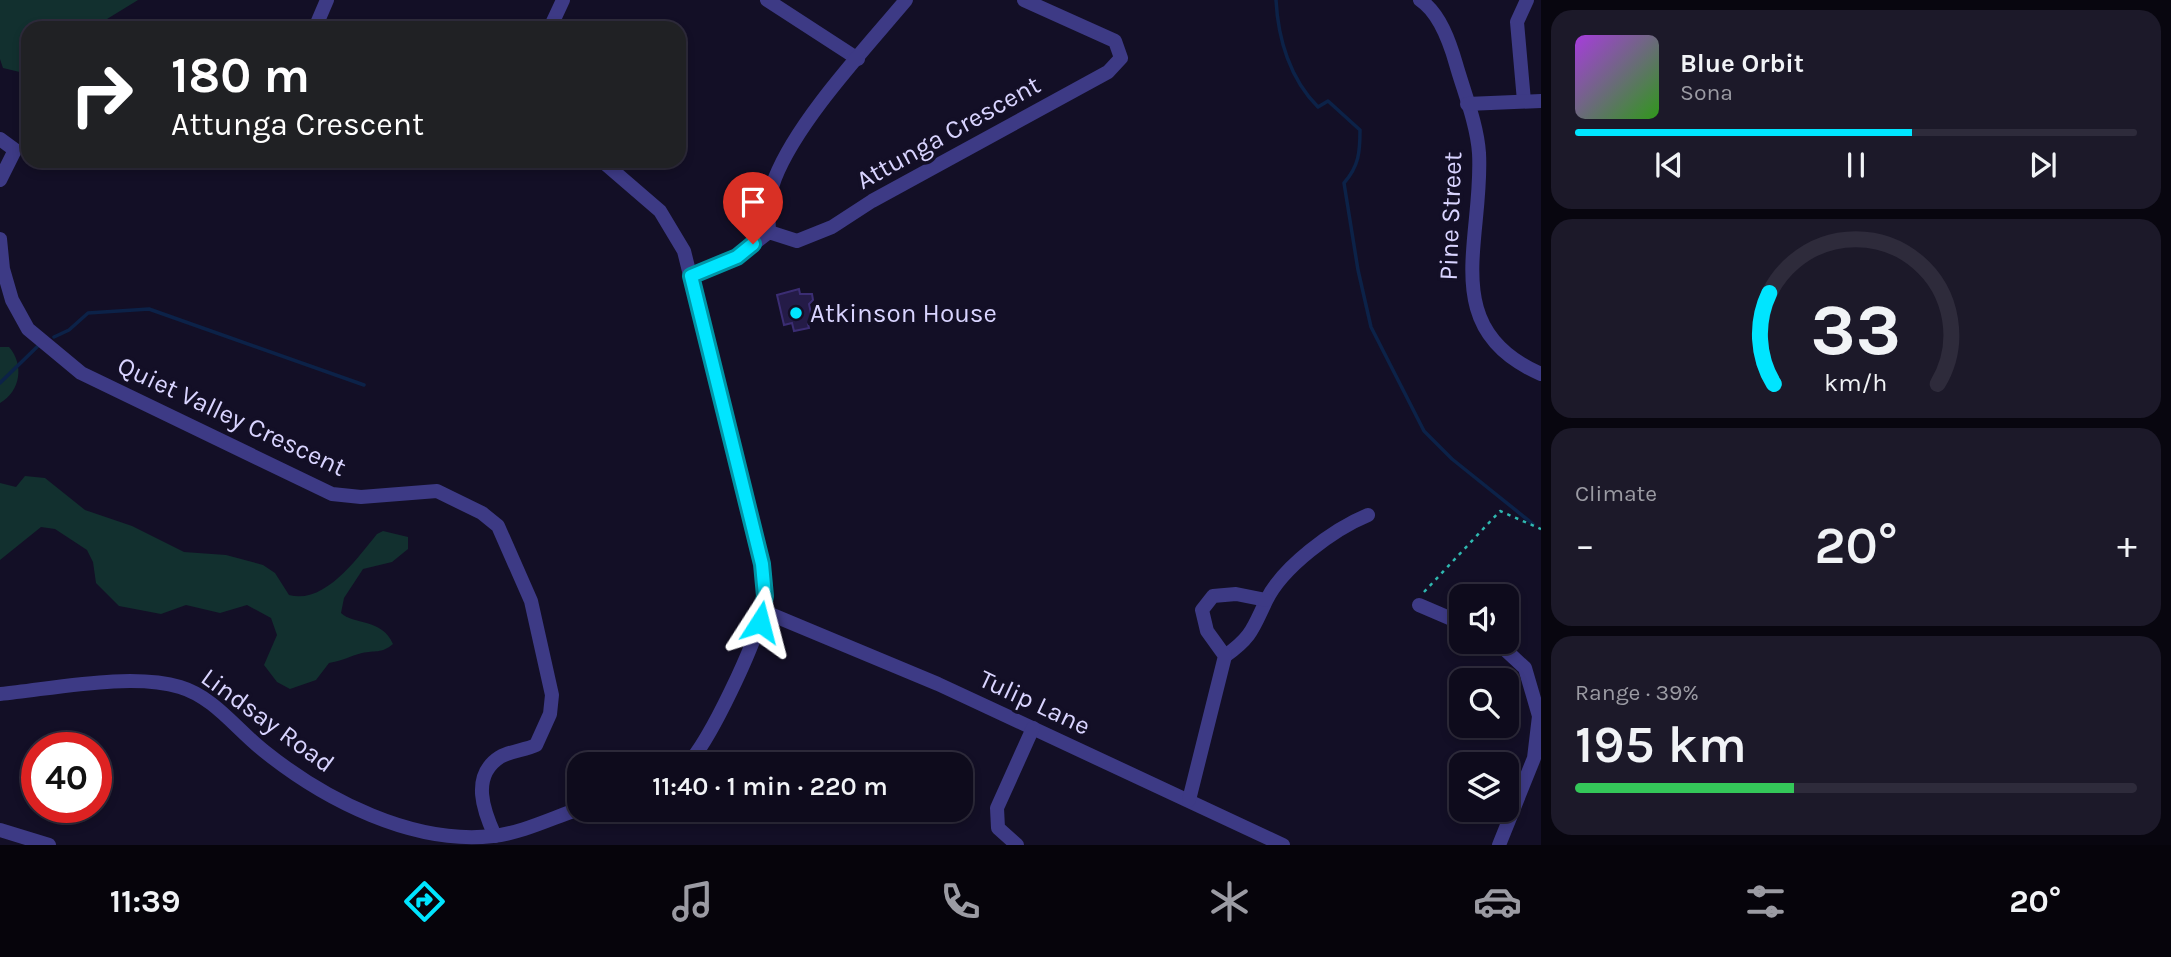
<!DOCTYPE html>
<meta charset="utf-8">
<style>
body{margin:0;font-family:Karla,sans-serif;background:#1c1929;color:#f1f3f6;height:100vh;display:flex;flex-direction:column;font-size:26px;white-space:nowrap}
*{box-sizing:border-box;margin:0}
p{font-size:23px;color:#9b9ba3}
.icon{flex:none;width:38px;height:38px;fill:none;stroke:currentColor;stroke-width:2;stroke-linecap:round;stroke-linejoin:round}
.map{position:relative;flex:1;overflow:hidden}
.side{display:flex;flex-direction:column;gap:10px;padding:10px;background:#08060f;width:630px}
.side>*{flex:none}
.hud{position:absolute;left:21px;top:21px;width:665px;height:147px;border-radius:21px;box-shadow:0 4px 10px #0003,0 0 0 2px #2e2b3b;background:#202124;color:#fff;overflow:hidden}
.tools{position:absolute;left:1449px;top:584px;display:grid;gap:14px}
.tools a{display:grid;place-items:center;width:70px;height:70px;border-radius:14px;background:#0e0b1c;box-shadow:0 4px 10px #0003,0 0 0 2px #2e2b3b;font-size:35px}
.speed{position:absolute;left:21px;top:732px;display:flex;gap:14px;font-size:35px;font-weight:700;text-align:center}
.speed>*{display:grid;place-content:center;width:91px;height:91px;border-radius:50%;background:#0e0b1c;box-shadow:0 4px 10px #0003,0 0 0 2px #2e2b3b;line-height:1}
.speed .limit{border:10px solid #d22;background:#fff;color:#111}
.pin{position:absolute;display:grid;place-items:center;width:60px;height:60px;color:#fff;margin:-72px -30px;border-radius:50% 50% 50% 0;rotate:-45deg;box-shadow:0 0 7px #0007}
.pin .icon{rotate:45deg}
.me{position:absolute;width:77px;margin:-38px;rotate:9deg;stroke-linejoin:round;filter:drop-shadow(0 0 5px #0008)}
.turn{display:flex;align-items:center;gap:24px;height:147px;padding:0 35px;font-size:32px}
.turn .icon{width:91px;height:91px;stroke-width:2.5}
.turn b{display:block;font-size:49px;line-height:60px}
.big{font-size:52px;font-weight:600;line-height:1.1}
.side .tile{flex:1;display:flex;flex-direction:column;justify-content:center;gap:10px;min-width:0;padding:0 24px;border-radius:21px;background:#1c1929}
.side .dial{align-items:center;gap:0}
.dial svg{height:182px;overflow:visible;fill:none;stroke:#2e2b3b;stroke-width:7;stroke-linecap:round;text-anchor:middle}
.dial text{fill:#f1f3f6;stroke:none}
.song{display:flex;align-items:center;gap:21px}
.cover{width:84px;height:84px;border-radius:10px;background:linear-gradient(135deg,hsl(280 70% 55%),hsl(110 70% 35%))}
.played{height:7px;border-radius:4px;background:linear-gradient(90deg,#00e5ff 60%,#2e2b3b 60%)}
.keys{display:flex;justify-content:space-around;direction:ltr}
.heat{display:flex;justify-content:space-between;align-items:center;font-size:38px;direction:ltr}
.charge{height:10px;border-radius:5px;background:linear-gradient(90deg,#34c759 39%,#2e2b3b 0)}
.trip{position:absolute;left:567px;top:752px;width:406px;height:70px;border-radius:21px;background:#0e0b1c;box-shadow:0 4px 10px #0003,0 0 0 2px #2e2b3b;font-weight:600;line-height:70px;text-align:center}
.dock{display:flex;height:112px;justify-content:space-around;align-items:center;background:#06040b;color:#9b9ba3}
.dock .icon{width:49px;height:49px}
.dock .active{color:#00e5ff}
.dock b{font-size:32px;color:#f1f3f6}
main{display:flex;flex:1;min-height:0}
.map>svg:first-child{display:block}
</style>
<main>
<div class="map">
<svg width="1541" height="845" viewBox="0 0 1541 845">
<rect width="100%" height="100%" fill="#130f26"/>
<g fill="#12302f">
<polygon points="0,0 138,0 107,19 104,28 28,28 28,74 3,68 0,59"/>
<path d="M0 347H9C24 364 21 391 0 403Z"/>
<path d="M25 476 45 478 85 510 132 526 184 552 226 555 263 565 275 573 289 595C325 605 358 557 377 534L383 531 408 537V549L392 562 363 569 344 598 341 613C353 625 382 618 393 644 381 654 375 650 362 653 350 656 342 661 329 663L316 680 290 689 277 682 264 665 277 635 271 618 247 605 220 613 186 605 161 614 119 606 96 583 93 562 87 550 55 529 41 527 0 560V483L16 487Z"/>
</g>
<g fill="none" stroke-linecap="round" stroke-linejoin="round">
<g stroke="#0c2248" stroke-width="3.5">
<path d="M1276 0C1278 39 1290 79 1318 107L1328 101 1360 130C1360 152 1359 166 1344 183L1358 270 1371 327 1424 431 1452 459 1533 524"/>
<polyline points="54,337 69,330 88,313 149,309 364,385"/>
<polyline points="0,383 39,345"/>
</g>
</g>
<polygon fill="#241b47" stroke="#3b2d73" stroke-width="2" points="799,289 800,294 812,294 813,300 809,304 813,323 808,324 809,328 794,331 792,323 784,325 777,295"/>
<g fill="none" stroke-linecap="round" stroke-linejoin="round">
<polyline stroke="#2fb8b0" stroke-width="2.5" stroke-dasharray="3.5 5" stroke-linecap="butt" points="1424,592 1500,511 1541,529"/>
<g stroke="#3d3a85" stroke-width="14">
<polyline points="767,0 858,59"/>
<path d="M1420 0C1440 13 1450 43 1456 64 1464 92 1477 124 1479 153 1484 239 1436 329 1541 374"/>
<polyline points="315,28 327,0"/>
<polyline points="550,28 563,0"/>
<polyline points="1524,101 1517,22 1527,0"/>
<polyline points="1467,104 1541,101"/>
<polyline points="0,139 15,150 0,180"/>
<path d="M602 161 660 211 684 251 765 577C765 588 766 599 763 610 755 645 711 739 687 765"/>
<path d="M769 232C768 214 768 195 775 178 798 120 865 49 906 0"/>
<path d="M0 239 3 269 12 300 28 329 81 373 332 494 361 497 437 491 482 513 498 526 531 601 552 695 550 714 536 745C526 750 510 751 500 757 470 776 484 812 495 836"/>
<polyline points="691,276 737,257 769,232 797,241 832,227 872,201 1108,72 1121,58 1115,41 1024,0"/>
<polyline points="1419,605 1461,623"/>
<polyline points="763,611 938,684 1283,845"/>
<polyline points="1497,642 1525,668 1539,716 1534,758 1499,845"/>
<path d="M1225 656C1252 637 1253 628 1266 601 1282 567 1334 529 1368 515"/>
<path d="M0 694C52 689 131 672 180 687 214 697 237 730 264 751 325 800 413 845 493 836 522 833 552 818 579 809"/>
<polyline points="1189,800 1225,656 1207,631 1202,610 1213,596 1236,594 1266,600"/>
<polyline points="0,830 49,845"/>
<polyline points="1017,845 998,828 997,808 1033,728"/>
</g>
</g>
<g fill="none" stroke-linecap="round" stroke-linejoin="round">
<defs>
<polyline id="route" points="753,244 737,257 691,276 762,564 765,596 760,622"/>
</defs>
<use href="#route" stroke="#0095a6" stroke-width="18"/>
<use href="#route" stroke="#00e5ff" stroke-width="12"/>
</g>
<circle fill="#00e5ff" stroke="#130f26" stroke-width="2.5" cx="796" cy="313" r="7"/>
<g text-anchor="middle" stroke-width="7" stroke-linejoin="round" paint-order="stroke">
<g font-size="26" fill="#d9d4ff" stroke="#130f26">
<text transform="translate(948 132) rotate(-29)" y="9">Attunga Crescent</text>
<text transform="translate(1450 216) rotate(-88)" y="9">Pine Street</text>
<text transform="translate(232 416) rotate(25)" y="9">Quiet Valley Crescent</text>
<text transform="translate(1035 702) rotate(25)" y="9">Tulip Lane</text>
<text transform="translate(268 720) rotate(36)" y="9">Lindsay Road</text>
</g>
<g font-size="26" fill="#d9d4ff" stroke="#130f26" text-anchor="start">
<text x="810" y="322">Atkinson House</text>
</g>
</g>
</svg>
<div class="tools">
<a><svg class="icon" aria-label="sound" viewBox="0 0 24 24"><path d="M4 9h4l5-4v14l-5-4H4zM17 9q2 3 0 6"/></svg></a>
<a><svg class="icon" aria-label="search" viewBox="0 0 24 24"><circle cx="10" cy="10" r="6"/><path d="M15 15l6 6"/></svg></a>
<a><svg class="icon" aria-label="layers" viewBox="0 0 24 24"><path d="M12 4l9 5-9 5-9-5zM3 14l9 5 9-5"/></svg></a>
</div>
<div class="speed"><div class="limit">40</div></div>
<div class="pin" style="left:753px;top:244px;background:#d93025"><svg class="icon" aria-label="arrive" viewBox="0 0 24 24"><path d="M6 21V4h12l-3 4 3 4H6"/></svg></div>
<svg class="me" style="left:760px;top:622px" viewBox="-20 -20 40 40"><path d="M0-17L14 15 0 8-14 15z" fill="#00e5ff" stroke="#fff" stroke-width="4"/></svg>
<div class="trip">11:40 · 1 min · 220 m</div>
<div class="hud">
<div class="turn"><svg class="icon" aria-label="right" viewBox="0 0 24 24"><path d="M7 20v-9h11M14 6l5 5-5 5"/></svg><div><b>180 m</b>Attunga Crescent</div></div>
</div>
</div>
<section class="side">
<div class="tile">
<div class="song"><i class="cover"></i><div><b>Blue Orbit</b><p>Sona</p></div></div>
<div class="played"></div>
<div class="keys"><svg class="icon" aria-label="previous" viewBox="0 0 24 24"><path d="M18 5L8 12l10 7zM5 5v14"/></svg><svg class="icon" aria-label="pause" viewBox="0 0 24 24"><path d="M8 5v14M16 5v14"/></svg><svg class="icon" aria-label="next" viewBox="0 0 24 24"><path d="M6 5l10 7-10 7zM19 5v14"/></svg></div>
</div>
<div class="tile dial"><svg viewBox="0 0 100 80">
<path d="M14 69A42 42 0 1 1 86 69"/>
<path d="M14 69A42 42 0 0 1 12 29" stroke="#00e5ff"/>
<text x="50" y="56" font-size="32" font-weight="700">33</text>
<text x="50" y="72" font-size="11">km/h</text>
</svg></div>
<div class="tile"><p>Climate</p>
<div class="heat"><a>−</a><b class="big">20°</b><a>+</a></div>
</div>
<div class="tile"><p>Range · 39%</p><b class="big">195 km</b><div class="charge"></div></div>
</section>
</main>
<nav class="dock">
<b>11:39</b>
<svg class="icon active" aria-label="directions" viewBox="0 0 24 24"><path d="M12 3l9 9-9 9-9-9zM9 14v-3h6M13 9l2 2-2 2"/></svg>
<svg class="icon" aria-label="music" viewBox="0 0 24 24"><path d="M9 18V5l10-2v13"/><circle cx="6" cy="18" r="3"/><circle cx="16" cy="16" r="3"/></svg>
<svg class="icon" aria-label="phone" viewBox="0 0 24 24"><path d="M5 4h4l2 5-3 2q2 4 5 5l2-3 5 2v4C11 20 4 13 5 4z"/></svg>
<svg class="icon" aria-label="climate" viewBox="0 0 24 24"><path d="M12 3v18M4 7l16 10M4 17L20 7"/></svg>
<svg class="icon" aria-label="car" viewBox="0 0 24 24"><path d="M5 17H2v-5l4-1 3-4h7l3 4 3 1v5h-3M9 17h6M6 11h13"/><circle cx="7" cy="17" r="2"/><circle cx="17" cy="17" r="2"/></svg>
<svg class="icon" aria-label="filters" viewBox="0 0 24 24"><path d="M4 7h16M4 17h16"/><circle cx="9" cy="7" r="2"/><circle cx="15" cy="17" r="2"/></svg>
<b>20°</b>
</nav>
